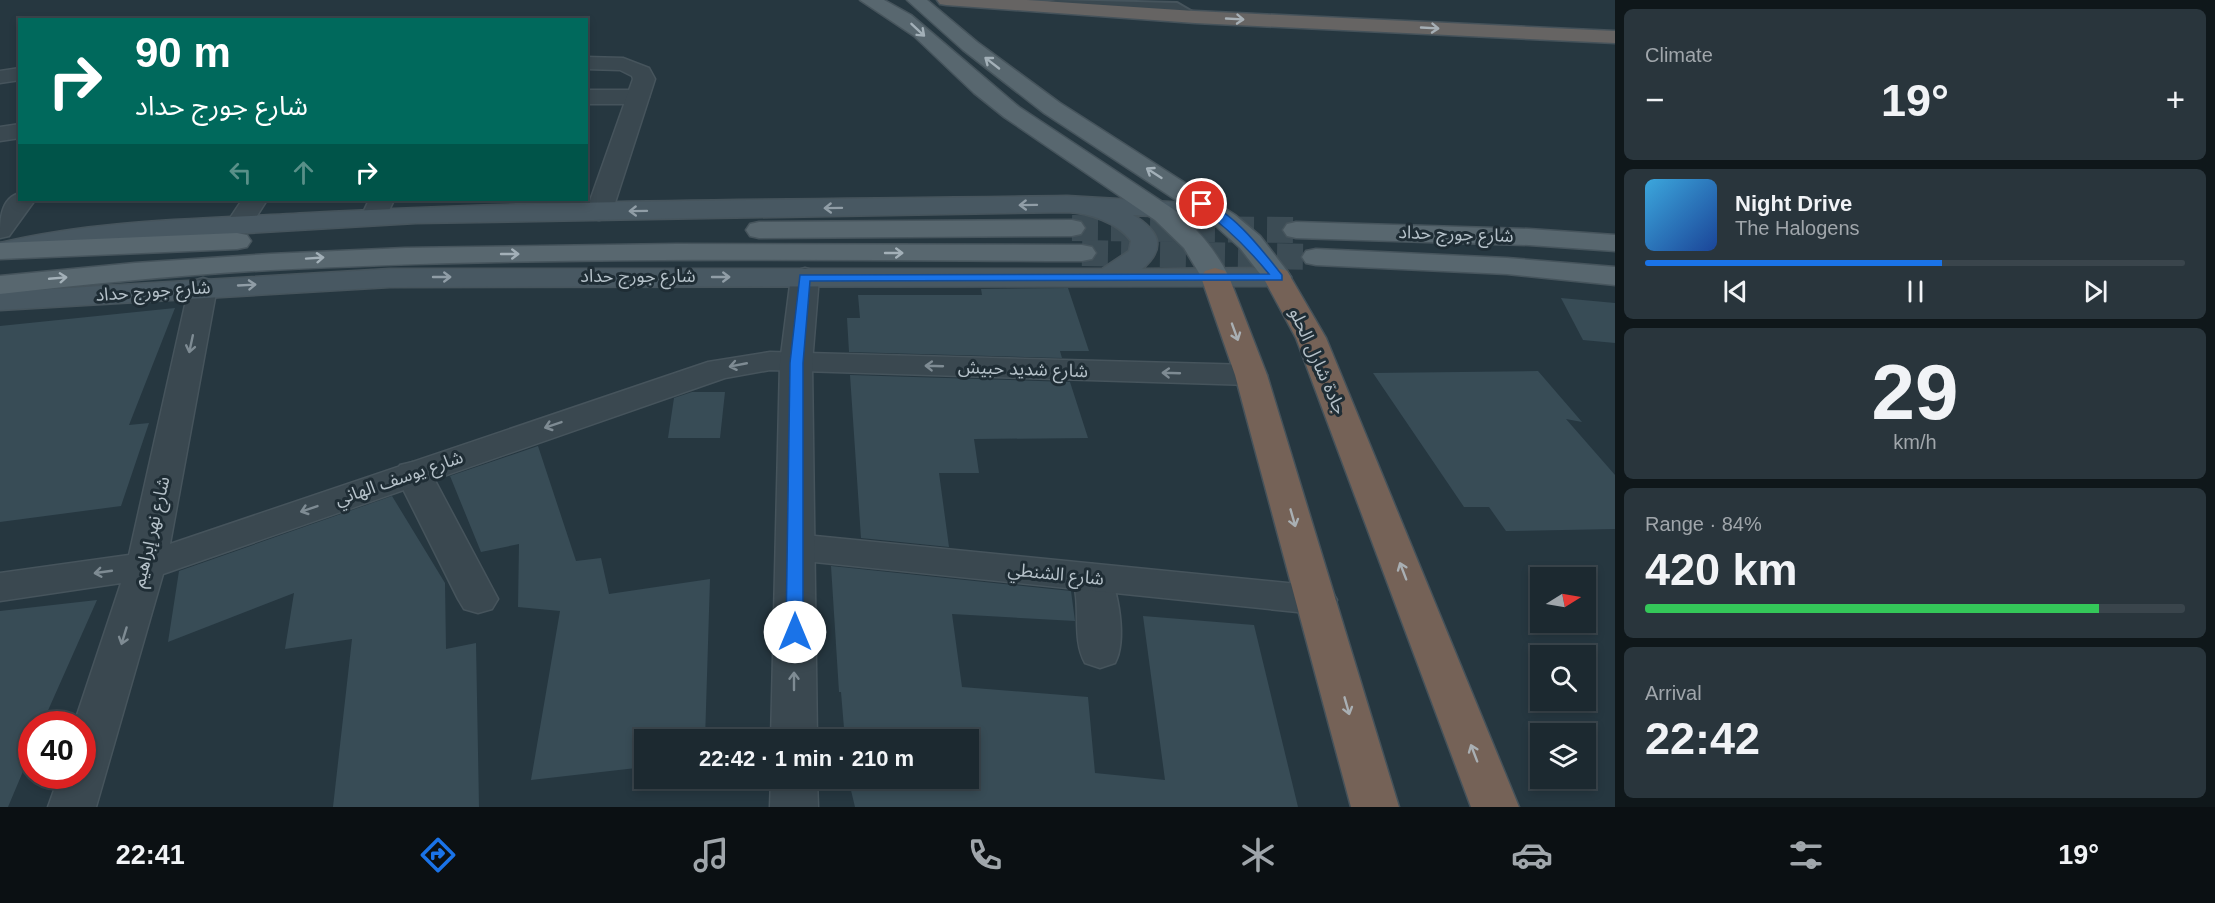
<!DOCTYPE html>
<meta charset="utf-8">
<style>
body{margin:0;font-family:Arial,"Noto Sans Arabic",sans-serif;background:#29353c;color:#f1f3f6;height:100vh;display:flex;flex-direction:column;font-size:22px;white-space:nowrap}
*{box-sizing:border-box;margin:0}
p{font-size:20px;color:#a0a6ab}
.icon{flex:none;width:33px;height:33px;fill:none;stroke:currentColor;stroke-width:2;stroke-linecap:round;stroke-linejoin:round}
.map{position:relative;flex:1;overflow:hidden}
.drawer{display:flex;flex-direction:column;gap:9px;padding:9px;background:#0f171a;width:600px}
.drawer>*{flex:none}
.hud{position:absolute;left:18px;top:18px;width:570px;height:183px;border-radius:0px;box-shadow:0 3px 9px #0003,0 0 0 2px #3a454c;background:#00695c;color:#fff;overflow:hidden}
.needle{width:39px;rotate:79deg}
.fabs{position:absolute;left:1530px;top:567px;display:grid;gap:12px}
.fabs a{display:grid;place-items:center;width:66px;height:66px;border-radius:0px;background:#1c2930;box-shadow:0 3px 9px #0003,0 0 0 2px #3a454c;font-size:30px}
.speed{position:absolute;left:18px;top:711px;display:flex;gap:12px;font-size:30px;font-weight:700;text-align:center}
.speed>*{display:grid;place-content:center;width:78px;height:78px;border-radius:50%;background:#1c2930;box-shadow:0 3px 9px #0003,0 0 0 2px #3a454c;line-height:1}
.speed .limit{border:9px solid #d22;background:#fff;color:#111}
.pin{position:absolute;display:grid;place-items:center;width:51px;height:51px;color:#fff;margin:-26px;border:3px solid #fff;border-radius:50%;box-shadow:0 2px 6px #0007}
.me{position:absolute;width:66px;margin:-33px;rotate:0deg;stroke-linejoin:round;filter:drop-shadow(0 0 4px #0008)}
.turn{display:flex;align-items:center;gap:21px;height:126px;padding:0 18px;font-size:27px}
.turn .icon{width:78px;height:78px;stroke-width:2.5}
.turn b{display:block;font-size:42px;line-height:51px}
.lanes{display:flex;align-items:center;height:57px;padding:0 18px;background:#0003;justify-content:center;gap:30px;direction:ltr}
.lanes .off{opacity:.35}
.big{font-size:45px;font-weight:800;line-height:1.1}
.drawer .card{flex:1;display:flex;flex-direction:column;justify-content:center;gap:9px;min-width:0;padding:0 21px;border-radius:9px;background:#29353c}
.drawer .dial{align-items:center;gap:0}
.dial b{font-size:78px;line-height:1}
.song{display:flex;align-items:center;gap:18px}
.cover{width:72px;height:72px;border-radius:9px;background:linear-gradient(135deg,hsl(200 70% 55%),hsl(220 70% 35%))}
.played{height:6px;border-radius:3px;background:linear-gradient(90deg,#1a73e8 55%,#3a454c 55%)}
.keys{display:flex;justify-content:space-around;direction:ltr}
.heat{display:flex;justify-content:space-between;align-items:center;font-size:33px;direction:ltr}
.charge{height:9px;border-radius:4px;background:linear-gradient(90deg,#34c759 84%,#3a454c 0)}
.trip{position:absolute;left:634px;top:729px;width:345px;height:60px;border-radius:0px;background:#1c2930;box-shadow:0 3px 9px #0003,0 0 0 2px #3a454c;font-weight:800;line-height:60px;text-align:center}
.tabs{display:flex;height:96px;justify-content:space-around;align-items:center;background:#0b1013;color:#a0a6ab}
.tabs .icon{width:42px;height:42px}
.tabs .on{color:#1a73e8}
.tabs b{font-size:27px;color:#f1f3f6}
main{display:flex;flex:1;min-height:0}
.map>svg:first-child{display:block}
</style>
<main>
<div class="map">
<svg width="1615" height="807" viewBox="0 0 1615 807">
<rect width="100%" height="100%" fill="#263740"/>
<g fill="#384c56">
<polygon points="1068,288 1089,351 1060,351 1062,358 849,352 847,318 860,318 858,295 982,295 981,289"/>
<polygon points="1561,298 1615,303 1615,343 1583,340"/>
<polygon points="175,308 129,425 149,423 121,506 0,522 0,326"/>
<polygon points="1538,371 1582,422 1566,419 1615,475 1615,529 1506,531 1489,507 1464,507 1373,373"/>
<polygon points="850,375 1070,382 1088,438 974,439 979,473 939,473 949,547 861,538"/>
<polygon points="692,392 725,392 720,438 668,438 674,398"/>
<polygon points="538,446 576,561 601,558 609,594 710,579 705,740 645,740 645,767 531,780 560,611 518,607 519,544 481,552 450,476"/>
<polygon points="392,496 445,583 446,649 476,643 479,807 333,807 352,639 285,649 294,593 168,642 179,571"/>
<polygon points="831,566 1071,591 1075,621 952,614 962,687 1088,697 1095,773 1165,780 1143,616 1254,625 1298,807 855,807 848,778 969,778 969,740 845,740 841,692 839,692"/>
<polygon points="97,600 42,724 32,724 32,750 8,807 0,807 0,611"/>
</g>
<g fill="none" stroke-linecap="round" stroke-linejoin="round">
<g stroke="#3c4c55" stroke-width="26" stroke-dasharray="26 13" stroke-linecap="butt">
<polyline points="1072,228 1296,230"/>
<polyline points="1082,253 1316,257"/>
</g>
<defs>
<polygon id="service" points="1056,0 1177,3 1201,17 1195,21 1174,11 1067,5 1043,11 1037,7 1039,4"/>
<g id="pedestrian">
<polygon points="586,90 638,90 646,92 649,97 646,102 638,104 586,104"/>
<polygon points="20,124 20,138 0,141 0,127"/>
<path d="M20 193V200H35L9 236 0 238C0 221 0 198 20 193Z"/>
<polygon points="242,200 267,200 248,230 239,232 230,230 226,224"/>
<polygon points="369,200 394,200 383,223 374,225 365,223 361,217"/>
<polygon points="413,462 426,465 431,473 498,599 492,609 478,613 464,609 458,599 395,473 400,465"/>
<path d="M1092 564 1106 568C1119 590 1127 641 1115 663L1100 668 1085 663C1071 638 1082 605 1072 578L1078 568Z"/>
</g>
<g id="minor">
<polygon points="586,57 623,58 649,68 655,79 612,212 608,218 599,220 590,218 586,212 633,79 632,76 620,70 586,69"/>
<polygon points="20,68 20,80 0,83 0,71"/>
<polygon points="203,278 213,281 217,287 170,544 708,362 770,352 1251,365 1262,368 1267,375 1262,382 1251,385 770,370 725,378 163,574 96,807 48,807 59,776 82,776 82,724 74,724 121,583 0,601 0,573 129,555 189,287 193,281"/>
<polygon points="795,534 1317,586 1331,590 1337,600 1331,610 1317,614 795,560 781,556 776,547 781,538"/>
</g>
<g id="tertiary">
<polygon points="805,268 815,271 819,277 812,363 817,740 771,740 780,363 791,277 795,271"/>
<polygon points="771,778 817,778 818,807 770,807"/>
</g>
<path id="secondary" d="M1067 196 1221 205 1225 211 1221 217 1212 219 1133 215C1158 230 1168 247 1142 269L1277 268 1287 271 1291 277 1287 283 1277 286 390 287 0 310V292L390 269H1102L1129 251 1131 241C1118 222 1088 213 1067 212L416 223 143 239 43 250 5 258 0 257V243C99 219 208 219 310 213 562 199 815 200 1067 196Z"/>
<g id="primary">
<path d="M860 0H884L911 15 1019 107 1173 209C1197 228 1215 249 1229 277L1225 283 1215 286 1205 283 1184 248 1155 220 1004 117 974 93 914 36Z"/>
<polygon points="907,0 927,0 977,42 1060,103 1235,215 1260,236 1287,271 1291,277 1287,283 1277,286 1267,283 1240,248 1217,227 1044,113 963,50"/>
<polygon points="1072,220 1081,222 1085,228 1081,234 1072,236 759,238 750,236 746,230 750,224 759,222"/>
<polygon points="1296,222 1529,229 1615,235 1615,251 1529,245 1296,238 1287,236 1283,230 1287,224"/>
<polygon points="237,233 247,235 251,241 247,247 237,249 0,259 0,243"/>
<path d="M676 244 1082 245 1092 247 1096 253 1092 259 1082 261C812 260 541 256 271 270 180 275 90 284 0 294V276L135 263 270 254 405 248Z"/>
<polygon points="1316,249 1507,258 1615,267 1615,285 1507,274 1316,265 1306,263 1302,257 1306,251"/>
</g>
<polygon id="trunk" points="937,0 1027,0 1195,11 1615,31 1615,43 1195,23 946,5 940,4"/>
<g id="motorway">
<polygon points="1215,268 1225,271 1229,277 1267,375 1399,807 1351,807 1235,375 1201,277 1205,271"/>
<polygon points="1277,268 1287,271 1326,338 1519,807 1471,807 1296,338 1263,277 1267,271"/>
</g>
</defs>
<use href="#service" stroke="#46545c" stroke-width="4"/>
<use href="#pedestrian" stroke="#46545c" stroke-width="3"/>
<use href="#minor" stroke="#46545c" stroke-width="3"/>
<use href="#tertiary" stroke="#46545c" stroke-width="3"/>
<use href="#secondary" stroke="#46545c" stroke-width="3"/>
<use href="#primary" stroke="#46545c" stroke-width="3"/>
<use href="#trunk" stroke="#45525a" stroke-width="3"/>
<use href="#motorway" stroke="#45525a" stroke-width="3"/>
<use href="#service" fill="#3a4850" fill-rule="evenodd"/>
<use href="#pedestrian" fill="#3a4850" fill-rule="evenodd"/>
<use href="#minor" fill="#3a4850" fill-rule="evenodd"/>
<use href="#tertiary" fill="#3a4850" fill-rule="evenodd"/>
<use href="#secondary" fill="#485862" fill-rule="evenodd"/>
<use href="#primary" fill="#58676f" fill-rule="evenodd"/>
<use href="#trunk" fill="#666463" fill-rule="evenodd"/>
<use href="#motorway" fill="#756257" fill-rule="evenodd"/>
</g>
<defs><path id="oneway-shaft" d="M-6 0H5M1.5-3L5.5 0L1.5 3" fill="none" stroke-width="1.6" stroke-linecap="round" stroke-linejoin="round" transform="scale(1.5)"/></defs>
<g stroke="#a6afb5">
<use href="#oneway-shaft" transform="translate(1235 19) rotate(3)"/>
<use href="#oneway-shaft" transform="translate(1430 28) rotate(3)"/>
</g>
<g stroke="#a3b0b8">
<use href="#oneway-shaft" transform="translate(918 30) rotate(43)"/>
<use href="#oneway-shaft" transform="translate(992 63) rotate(-142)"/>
<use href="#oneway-shaft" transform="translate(1154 173) rotate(-147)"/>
<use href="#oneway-shaft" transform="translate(894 253)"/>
<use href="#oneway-shaft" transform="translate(510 254)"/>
<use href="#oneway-shaft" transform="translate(315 258) rotate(-4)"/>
<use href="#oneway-shaft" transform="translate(58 278) rotate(-5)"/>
</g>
<g stroke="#909da6">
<use href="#oneway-shaft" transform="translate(1028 205) rotate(179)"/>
<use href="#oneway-shaft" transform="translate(833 208) rotate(179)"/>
<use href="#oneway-shaft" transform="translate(638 211) rotate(179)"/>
<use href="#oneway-shaft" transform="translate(442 277)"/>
<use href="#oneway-shaft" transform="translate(721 277)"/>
<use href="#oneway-shaft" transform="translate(247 285) rotate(-3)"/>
</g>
<g stroke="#a9afb3">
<use href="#oneway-shaft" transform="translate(1235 332) rotate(70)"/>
<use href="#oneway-shaft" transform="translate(1293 518) rotate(74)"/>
<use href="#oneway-shaft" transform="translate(1403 571) rotate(-111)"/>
<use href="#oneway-shaft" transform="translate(1347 706) rotate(74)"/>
<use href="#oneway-shaft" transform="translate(1474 753) rotate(-111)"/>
</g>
<g stroke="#7e8b93">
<use href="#oneway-shaft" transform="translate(191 344) rotate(102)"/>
<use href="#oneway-shaft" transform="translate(738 365) rotate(169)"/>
<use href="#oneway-shaft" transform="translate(934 366) rotate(-178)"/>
<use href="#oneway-shaft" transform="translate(1171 373) rotate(-178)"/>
<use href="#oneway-shaft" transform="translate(553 425) rotate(161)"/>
<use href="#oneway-shaft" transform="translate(309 509) rotate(161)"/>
<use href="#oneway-shaft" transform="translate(103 572) rotate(172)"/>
<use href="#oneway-shaft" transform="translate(124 636) rotate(107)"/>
<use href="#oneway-shaft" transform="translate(794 681) rotate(-90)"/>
</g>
<path fill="#1a73e8" stroke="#114b97" stroke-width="1.5" d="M1202 201C1233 211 1262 250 1282 275V280L810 281 803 363V632L801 637 795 639 789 637 786 632 790 363 800 275 1269 274C1247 247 1226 226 1198 207L1197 204Z"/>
<g text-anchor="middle" stroke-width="6" stroke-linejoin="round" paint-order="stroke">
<g font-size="18" fill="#b6c2ca" stroke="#1f2d35">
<text transform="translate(1456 234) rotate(2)" y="6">شارع جورج حداد</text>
<text x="638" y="282">شارع جورج حداد</text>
<text transform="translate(153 291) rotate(-4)" y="6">شارع جورج حداد</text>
<text transform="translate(1318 361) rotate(66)" y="6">جادة شارل الحلو</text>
<text transform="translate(1023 369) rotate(2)" y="6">شارع شديد حبيش</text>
<text transform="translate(399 478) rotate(-19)" y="6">شارع يوسف الهاني</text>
<text transform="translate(151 532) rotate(-77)" y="6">شارع نهر إبراهيم</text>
<text transform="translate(1056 574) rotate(6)" y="6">شارع الشنطي</text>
</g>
</g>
</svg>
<div class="fabs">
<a><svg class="needle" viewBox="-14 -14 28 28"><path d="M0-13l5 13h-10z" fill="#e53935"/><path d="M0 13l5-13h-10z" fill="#a0a6ab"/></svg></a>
<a><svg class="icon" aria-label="search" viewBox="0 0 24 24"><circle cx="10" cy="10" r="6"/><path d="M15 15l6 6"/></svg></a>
<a><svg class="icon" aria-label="layers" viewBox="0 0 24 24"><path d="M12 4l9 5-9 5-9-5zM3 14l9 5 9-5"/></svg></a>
</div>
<div class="speed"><div class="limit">40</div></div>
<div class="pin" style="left:1202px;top:204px;background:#d93025"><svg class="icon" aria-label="arrive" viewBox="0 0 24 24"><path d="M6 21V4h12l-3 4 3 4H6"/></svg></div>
<svg class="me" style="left:795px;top:632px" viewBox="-20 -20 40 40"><circle r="19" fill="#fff"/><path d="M0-13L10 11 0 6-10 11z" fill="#1a73e8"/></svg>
<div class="trip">22:42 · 1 min · 210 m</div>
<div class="hud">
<div class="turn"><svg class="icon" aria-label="right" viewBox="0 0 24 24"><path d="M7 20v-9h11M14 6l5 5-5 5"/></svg><div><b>90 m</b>شارع جورج حداد</div></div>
<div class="lanes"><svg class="icon off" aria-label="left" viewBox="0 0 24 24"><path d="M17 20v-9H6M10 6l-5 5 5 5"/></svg><svg class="icon off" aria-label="ahead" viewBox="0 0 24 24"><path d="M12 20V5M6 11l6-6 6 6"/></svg><svg class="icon" aria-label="right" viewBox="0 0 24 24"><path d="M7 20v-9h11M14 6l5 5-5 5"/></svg></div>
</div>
</div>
<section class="drawer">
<div class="card"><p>Climate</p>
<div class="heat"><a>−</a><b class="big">19°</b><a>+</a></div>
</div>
<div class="card">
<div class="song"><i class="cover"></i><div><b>Night Drive</b><p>The Halogens</p></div></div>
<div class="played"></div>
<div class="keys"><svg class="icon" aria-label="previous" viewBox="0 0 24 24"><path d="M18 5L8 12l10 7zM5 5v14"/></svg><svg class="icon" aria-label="pause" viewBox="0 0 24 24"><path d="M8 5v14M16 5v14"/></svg><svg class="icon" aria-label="next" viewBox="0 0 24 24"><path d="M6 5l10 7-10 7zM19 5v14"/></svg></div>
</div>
<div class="card dial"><b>29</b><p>km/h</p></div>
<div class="card"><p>Range · 84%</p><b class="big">420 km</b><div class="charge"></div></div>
<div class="card"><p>Arrival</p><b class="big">22:42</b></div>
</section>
</main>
<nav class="tabs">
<b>22:41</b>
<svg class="icon on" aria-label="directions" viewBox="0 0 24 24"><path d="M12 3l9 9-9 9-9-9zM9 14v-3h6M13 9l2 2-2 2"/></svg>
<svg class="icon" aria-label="music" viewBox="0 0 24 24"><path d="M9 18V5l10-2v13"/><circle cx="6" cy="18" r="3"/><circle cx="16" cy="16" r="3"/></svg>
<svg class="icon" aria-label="phone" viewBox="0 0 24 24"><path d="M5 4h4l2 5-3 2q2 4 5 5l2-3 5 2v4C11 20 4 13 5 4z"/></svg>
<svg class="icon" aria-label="climate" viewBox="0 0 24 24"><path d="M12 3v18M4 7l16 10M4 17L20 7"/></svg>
<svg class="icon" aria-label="car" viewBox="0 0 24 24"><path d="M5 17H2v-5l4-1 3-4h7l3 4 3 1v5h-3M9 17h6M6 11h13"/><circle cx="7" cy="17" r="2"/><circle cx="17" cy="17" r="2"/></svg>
<svg class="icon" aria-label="filters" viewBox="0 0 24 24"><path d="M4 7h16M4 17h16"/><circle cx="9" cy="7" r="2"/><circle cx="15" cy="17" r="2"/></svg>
<b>19°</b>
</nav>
